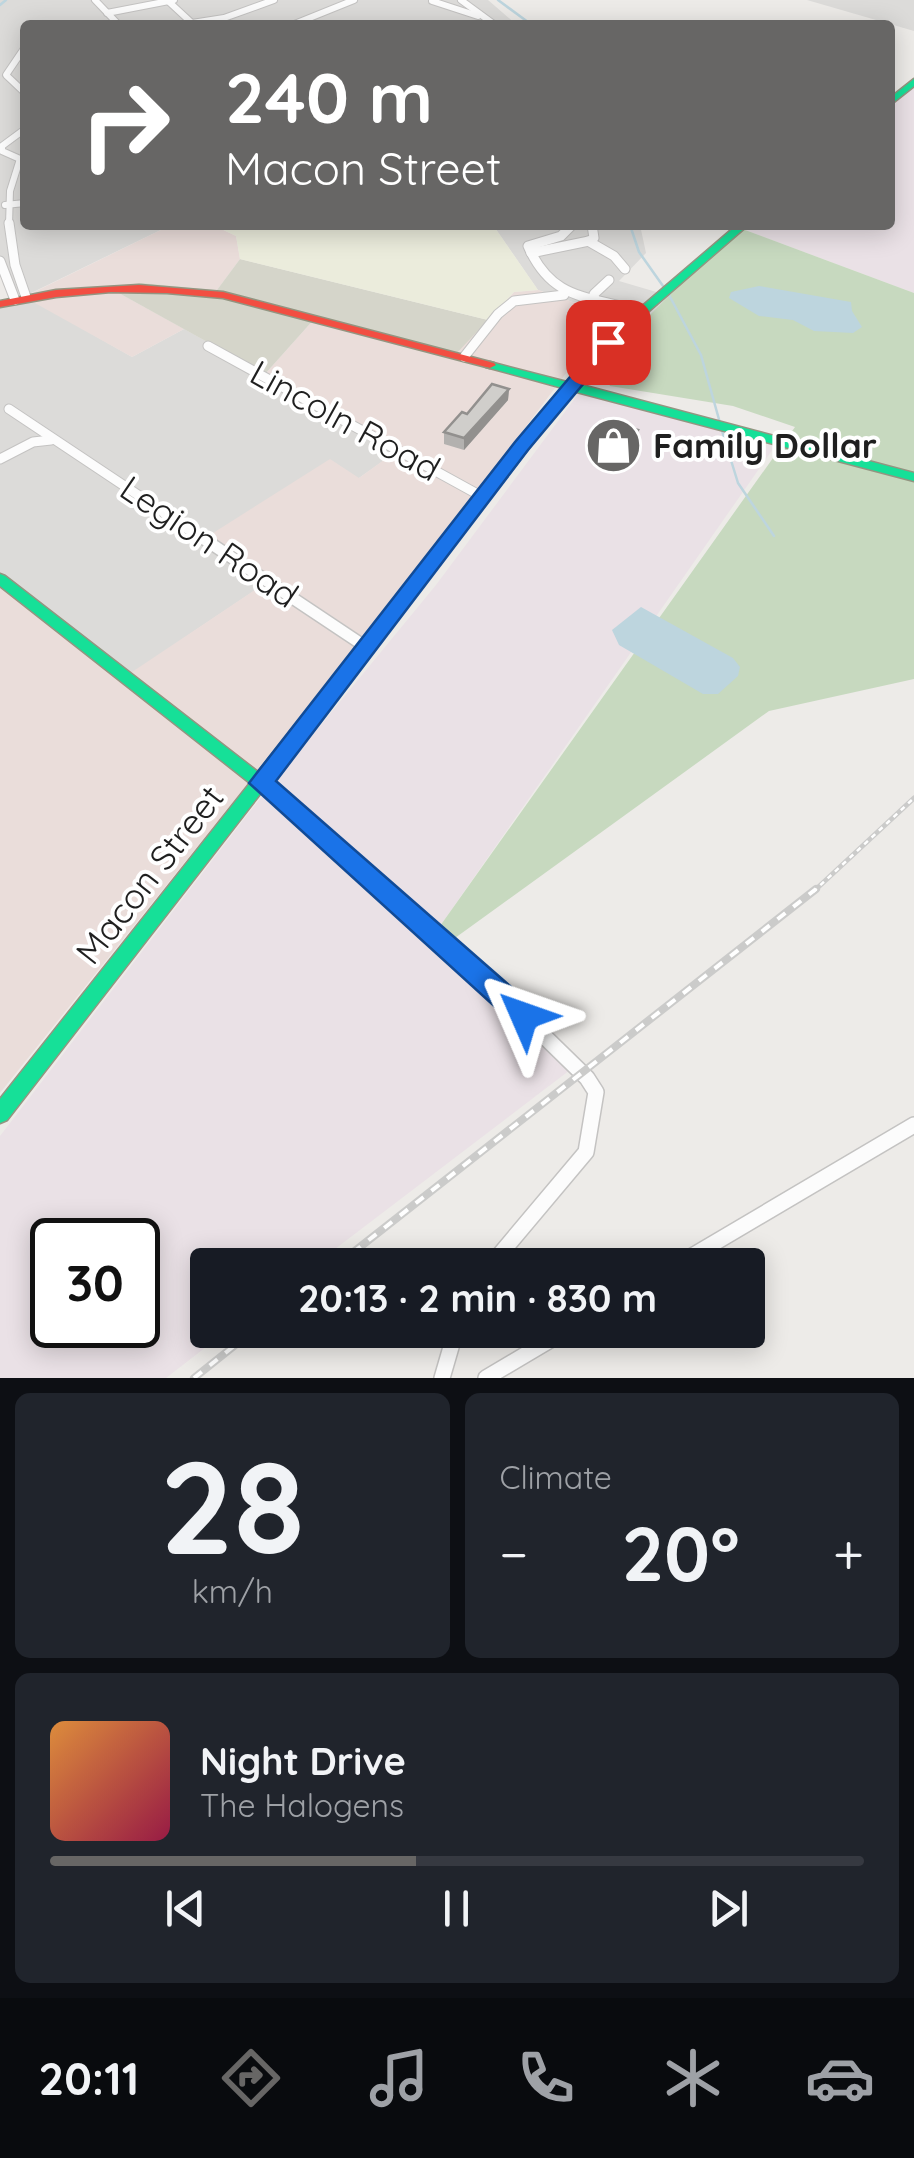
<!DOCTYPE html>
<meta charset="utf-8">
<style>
body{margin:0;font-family:Quicksand,sans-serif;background:#20242c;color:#f1f3f6;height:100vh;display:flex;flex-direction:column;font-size:38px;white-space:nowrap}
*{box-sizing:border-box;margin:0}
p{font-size:32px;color:#9ea1a6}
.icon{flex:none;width:55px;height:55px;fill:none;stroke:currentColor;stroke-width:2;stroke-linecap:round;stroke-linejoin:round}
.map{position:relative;height:1378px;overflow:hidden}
.sheet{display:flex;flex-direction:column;gap:15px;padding:15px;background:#0d0f14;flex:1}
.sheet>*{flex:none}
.guide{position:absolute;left:20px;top:20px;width:875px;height:210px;border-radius:10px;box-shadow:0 5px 25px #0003;background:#676665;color:#fff;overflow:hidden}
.speed{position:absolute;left:30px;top:1218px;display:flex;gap:20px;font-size:50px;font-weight:700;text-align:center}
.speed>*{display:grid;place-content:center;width:130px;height:130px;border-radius:50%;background:#171b24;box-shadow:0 5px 25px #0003;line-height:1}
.speed .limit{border:5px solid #111;border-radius:15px;background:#fff;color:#111}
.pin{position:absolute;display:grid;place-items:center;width:85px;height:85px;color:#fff;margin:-42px;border-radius:20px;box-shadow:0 5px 15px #0006}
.me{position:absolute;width:110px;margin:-55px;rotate:313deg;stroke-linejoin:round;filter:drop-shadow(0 0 8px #0008)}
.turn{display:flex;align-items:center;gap:35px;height:210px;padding:0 40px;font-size:45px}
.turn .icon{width:130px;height:130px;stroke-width:2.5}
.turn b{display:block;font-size:70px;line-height:85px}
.big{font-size:75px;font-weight:700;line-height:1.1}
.sheet .card{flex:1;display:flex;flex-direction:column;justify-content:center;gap:15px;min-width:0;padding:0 35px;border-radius:15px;background:#20242c}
.sheet .dial{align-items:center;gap:0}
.dial b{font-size:130px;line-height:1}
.song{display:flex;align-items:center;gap:30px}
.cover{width:120px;height:120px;border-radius:15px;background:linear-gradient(135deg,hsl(30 70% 55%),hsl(340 70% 35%))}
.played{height:10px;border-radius:5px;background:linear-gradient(90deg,#676665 45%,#363941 45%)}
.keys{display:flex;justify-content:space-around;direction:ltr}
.heat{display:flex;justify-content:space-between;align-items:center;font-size:55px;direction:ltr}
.sheet .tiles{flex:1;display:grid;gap:15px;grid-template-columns:1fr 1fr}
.card:last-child{grid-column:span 2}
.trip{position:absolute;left:190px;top:1248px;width:575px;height:100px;border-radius:10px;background:#171b24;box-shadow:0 5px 25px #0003;font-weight:700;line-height:100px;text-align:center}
.dock{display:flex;height:160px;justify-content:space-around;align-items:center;background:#090b0e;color:#9ea1a6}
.dock .icon{width:70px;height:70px}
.dock .selected{color:#676665}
.dock b{font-size:45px;color:#f1f3f6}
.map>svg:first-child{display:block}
</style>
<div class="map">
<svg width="914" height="1378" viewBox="0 0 914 1378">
<rect width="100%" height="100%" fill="#edebe8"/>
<g fill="#dcdbd9">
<polygon points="0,0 488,0 517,25 25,25 25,225 171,225 25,296 132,357 184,329 400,449 359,478 264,584 126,677 0,579 0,304 23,297 3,285 0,259"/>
<polygon points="807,0 914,0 914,31"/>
<polygon points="493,225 640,225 646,253 619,281 670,296 640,325 538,290"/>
</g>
<g fill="#eaddda">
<polygon points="171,225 213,225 236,236 240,259 217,290 142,283 110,288 184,329 132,357 24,297"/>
<polygon points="538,290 640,325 567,372 409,582 0,1093 0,579 126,676 264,584 202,540 330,459 359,478 399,449 265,374 316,317 488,320 514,292"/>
</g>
<g fill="#eae1e6" fill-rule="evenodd">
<polygon points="914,82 914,293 737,227 890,225 890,102"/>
<path d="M579 393 775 446 440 926 455 938 440 950 570 1070 314 1265H208V1330H228L166 1378H0V1136L251 810 436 585ZM52 1240H138V1325H52Z"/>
</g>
<polygon fill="#d5d5ca" points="240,259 488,320 455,355 316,317 265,374 108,287 142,283 217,290"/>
<polygon fill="#ebecdc" points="213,225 493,225 538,290 514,292 488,320 240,259 236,236"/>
<polygon fill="#c7d9bf" points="737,227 914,293 914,679 769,711 455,938 440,926 795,427 733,406 610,386 604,374 640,325"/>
<g fill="#bdd5de">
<polygon points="759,286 851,302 852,311 862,327 853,333 814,331 793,320 759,316 729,298 731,292"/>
<polygon points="641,607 733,658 740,667 738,676 718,694 703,694 619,645 612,630"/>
</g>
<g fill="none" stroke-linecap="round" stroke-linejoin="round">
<g stroke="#bdd5de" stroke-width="2.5">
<polyline points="498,0 532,25"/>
<polyline points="0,5 6,0"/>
<polyline points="630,225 639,252 663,286"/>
<polyline points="668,293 701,355 720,423"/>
<polyline points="722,431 738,483 774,536"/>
</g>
<defs>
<g id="street-far3">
<polyline points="95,0 119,25"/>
<polyline points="167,0 194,25"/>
<polyline points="461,0 495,25"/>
<polyline points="432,1 478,16"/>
<polyline points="107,13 174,0"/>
<polyline points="192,23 224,18 274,0"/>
<polyline points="292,25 354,0"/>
<polyline points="390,25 407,25"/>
<polyline points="25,47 6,75 25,93"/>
<polyline points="20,159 2,151 2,146 25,129"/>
<polyline points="5,205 25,203"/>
<polyline points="9,225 10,191 20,159 25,158"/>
</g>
<g id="street-far2">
<polyline points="9,223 15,265 26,297"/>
<path d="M572 225 561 236 528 246C553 303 591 295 641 312"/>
<polyline points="588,241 614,256 625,269"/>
<polyline points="531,253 589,241 594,238 592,225"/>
<polyline points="0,261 15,300"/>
<polyline points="595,301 594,294 609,280"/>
<polyline points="208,346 481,496"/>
<polyline points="464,357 498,314 514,301 564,295"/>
<polyline points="9,409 168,515"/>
<polyline points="0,459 33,442 51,440"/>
</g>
<g id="street-far1">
<polyline points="165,513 366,647"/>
<polyline points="261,783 384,892"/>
</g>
<g id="street">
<polyline points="381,889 505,998 587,1078 596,1092 586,1152 491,1265"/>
<polyline points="677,1265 914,1125"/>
<polyline points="442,1378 456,1330"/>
<polyline points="486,1378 567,1330"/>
</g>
<g id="fast">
<polygon points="914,79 914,86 890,105 890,98"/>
<polygon points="737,225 748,225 627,330 578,384 914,473 914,481 573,391 7,1120 0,1123 0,1099 250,783 0,586 0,574 5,576 258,772 563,388 486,367 486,363 490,362 567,382 619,326"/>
</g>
<polygon id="jam" points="139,285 223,292 494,363 496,365 490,368 223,298 167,293 111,292 56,297 0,307 0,301 56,290"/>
</defs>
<use href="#street-far3" stroke="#c4c3c2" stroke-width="8"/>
<use href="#street-far2" stroke="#c4c3c2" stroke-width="11"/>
<use href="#street-far1" stroke="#c4c3c2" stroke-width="14"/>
<use href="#street" stroke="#c4c3c2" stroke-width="18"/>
<use href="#fast" stroke="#939581" stroke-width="3"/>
<use href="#jam" stroke="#939581" stroke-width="3"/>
<use href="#street-far3" stroke="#fcfcfc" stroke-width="6"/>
<use href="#street-far2" stroke="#fcfcfc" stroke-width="9"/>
<use href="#street-far1" stroke="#fcfcfc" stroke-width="11"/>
<use href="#street" stroke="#fcfcfc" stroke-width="15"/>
<use href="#fast" fill="#16e098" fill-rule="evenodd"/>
<use href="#jam" fill="#f24e42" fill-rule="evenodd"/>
<defs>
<polyline id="rail-far1" points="813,892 914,798"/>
<g id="rail">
<polyline points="337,1265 816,889"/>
<polyline points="194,1378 254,1330"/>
</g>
</defs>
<use href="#rail-far1" stroke="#cbcbca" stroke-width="5"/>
<use href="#rail" stroke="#cbcbca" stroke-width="8"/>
<use href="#rail-far1" stroke="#fff" stroke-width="2.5" stroke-dasharray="5" stroke-linecap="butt"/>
<use href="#rail" stroke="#fff" stroke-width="4" stroke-dasharray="10" stroke-linecap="butt"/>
</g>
<g fill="#b3b1af">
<polygon points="509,389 508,400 464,450 444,444 444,432"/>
<polygon points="592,436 637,443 626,459 591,449"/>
</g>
<g fill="#92908e">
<polygon points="509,389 508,400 464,450 464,438"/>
<polygon points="638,430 637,443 626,459 628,446"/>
</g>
<g fill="#d0cecb" stroke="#92908e" stroke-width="2.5">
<polygon points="492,384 509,389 464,438 444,432 462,412 467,414"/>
<polygon points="604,420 638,430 628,446 592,436"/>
</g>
<polygon fill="#1a73e8" stroke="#114b97" stroke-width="2.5" points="608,337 615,339 615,346 528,450 276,781 534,1007 538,1016 534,1024 524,1028 514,1024 249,783 515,442 602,339"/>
<defs>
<symbol id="shop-disc" viewBox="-11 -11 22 22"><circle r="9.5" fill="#676665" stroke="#fff"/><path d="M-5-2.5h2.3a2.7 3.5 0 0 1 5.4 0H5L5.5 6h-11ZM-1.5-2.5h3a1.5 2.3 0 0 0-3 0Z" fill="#fff"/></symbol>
</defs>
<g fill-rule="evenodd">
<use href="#shop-disc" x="582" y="414" width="63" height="63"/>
</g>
<g text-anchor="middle" stroke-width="8" stroke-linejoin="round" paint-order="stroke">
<g font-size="35" fill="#1f1f1f" stroke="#fff">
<text transform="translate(345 421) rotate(29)" y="12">Lincoln Road</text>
<text transform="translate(209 542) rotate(34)" y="12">Legion Road</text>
<text transform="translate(150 875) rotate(-52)" y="12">Macon Street</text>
</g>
<g font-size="35" font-weight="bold" fill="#1f1f1f" stroke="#fff" text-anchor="start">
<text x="653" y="458">Family Dollar</text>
</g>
</g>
</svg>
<div class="speed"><div class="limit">30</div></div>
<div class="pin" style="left:608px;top:342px;background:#d93025"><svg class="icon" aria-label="arrive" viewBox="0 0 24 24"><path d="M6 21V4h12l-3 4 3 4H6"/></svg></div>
<svg class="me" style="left:524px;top:1016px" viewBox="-20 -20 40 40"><path d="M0-17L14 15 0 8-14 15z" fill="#1a73e8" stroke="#fff" stroke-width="4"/></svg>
<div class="trip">20:13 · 2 min · 830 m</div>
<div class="guide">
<div class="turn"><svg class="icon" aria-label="right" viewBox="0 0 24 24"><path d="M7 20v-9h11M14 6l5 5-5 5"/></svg><div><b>240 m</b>Macon Street</div></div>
</div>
</div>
<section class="sheet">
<div class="tiles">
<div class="card dial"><b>28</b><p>km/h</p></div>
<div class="card"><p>Climate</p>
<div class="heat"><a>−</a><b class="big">20°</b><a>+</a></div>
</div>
<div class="card">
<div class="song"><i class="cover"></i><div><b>Night Drive</b><p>The Halogens</p></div></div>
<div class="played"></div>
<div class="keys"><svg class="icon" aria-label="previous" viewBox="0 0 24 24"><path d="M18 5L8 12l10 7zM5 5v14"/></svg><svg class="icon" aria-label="pause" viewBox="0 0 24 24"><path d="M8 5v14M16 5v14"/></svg><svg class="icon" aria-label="next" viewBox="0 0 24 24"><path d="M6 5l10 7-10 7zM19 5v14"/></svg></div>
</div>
</div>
</section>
<nav class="dock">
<b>20:11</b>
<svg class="icon selected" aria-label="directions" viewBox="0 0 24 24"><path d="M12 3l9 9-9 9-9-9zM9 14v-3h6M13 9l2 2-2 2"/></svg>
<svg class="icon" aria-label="music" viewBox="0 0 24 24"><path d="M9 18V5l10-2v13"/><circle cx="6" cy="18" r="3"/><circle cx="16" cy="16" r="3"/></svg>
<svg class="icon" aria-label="phone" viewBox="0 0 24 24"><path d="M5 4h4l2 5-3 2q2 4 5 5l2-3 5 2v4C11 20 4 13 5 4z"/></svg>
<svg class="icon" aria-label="climate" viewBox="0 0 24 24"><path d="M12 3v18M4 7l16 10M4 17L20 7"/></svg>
<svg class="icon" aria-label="car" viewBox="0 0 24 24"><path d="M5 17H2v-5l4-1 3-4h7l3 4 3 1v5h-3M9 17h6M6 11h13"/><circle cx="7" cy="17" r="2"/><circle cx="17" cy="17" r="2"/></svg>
</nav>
